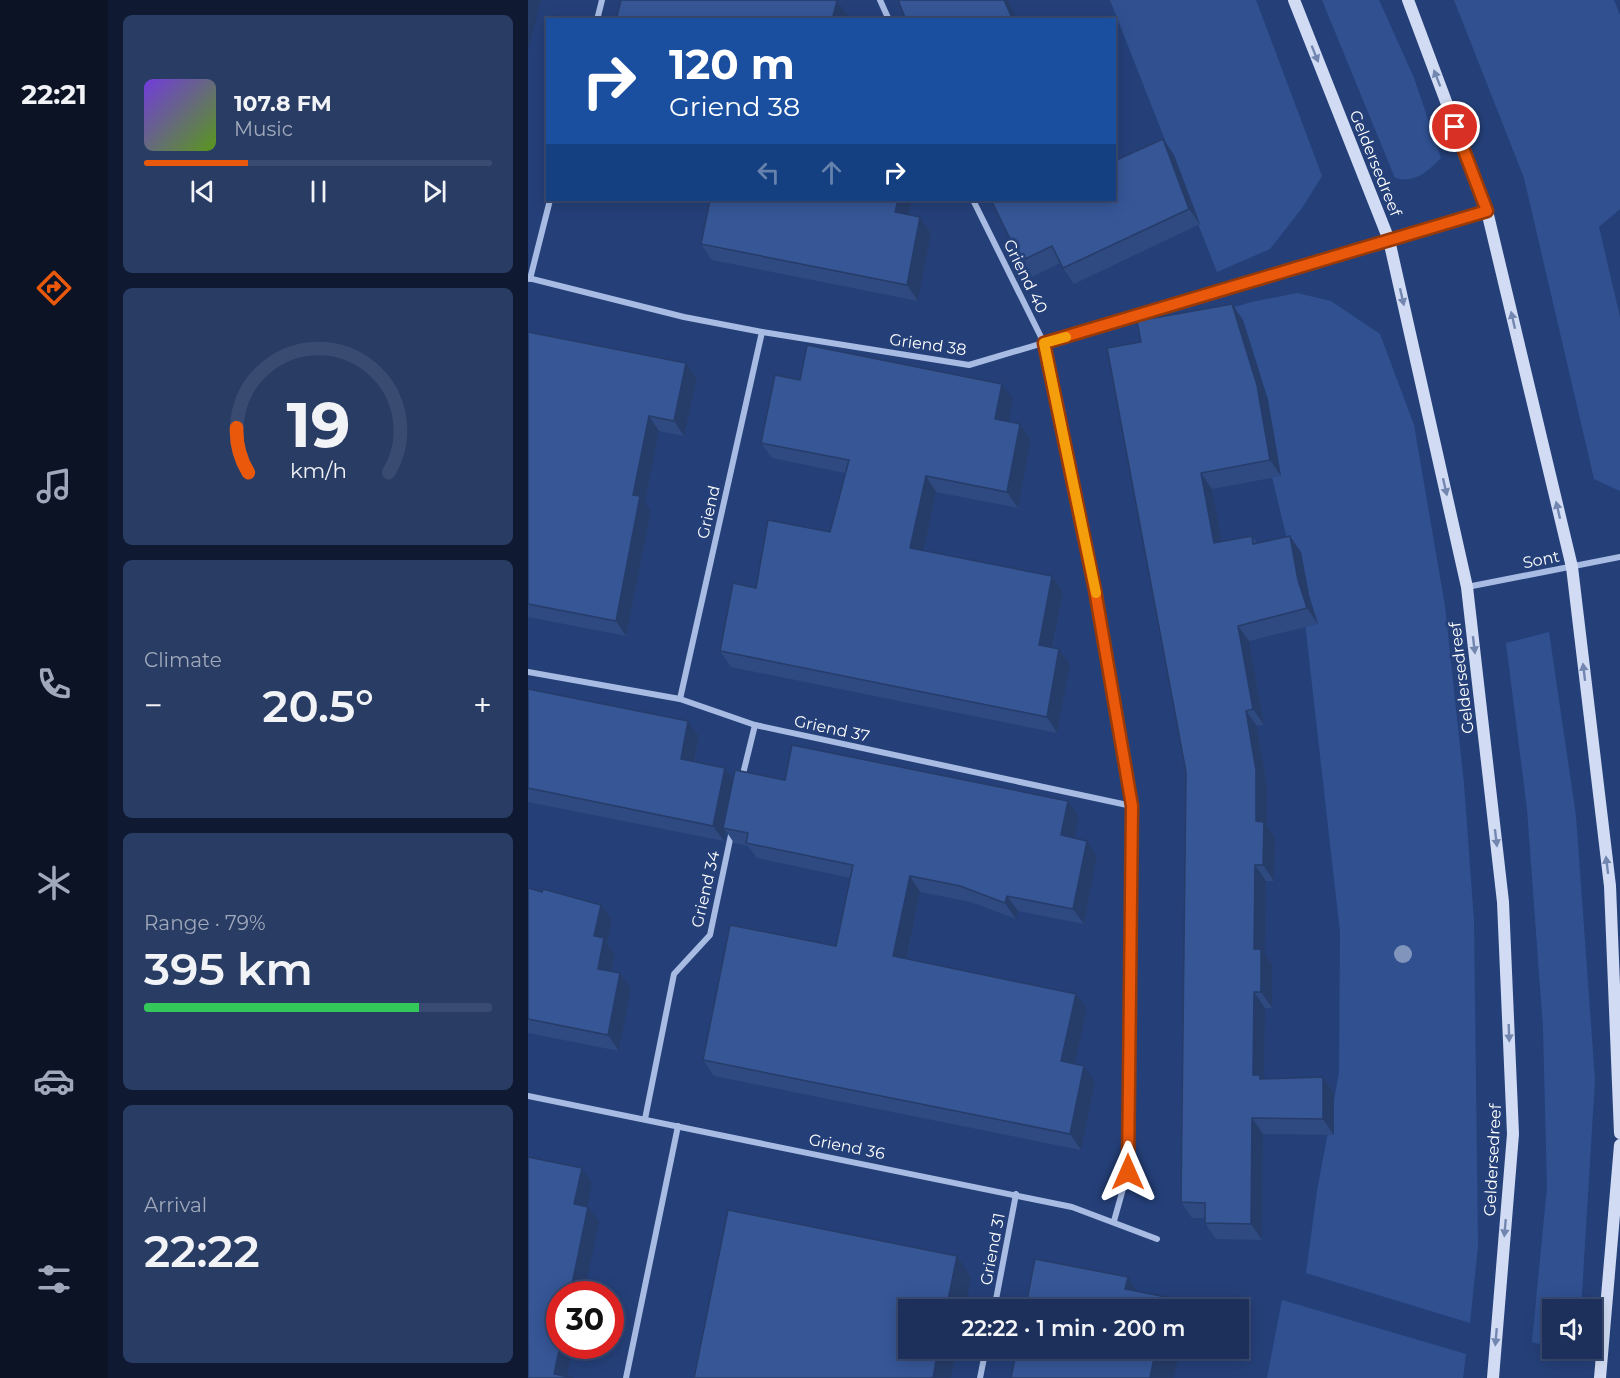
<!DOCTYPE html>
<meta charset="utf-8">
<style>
body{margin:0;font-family:Montserrat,sans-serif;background:#293c64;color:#f1f3f6;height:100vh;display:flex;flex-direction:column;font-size:22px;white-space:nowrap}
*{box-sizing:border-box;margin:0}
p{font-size:20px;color:#a0a9bb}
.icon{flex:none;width:33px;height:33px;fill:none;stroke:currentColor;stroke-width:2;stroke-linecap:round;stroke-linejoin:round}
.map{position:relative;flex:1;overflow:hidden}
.panel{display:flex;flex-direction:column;gap:15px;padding:15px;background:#0f1a32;width:420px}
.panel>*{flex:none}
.hud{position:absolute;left:18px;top:18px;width:570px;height:183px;border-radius:0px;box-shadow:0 3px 15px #0003,0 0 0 2px #3a4b71;background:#1a4fa0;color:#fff;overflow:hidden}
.fabs{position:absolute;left:1014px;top:1299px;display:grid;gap:12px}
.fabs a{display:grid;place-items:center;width:60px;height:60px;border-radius:0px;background:#1c305b;box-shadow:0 3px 15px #0003,0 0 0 2px #3a4b71;font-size:30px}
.speed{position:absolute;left:18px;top:1281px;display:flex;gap:12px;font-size:30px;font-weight:700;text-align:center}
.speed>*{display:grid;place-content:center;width:78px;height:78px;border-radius:50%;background:#1c305b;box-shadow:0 3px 15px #0003,0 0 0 2px #3a4b71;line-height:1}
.speed .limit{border:9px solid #d22;background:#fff;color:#111}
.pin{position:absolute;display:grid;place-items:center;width:51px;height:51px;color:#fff;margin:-26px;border:3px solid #fff;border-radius:50%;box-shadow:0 2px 6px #0007}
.me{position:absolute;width:66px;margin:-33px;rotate:0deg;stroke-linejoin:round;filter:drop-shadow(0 0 4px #0008)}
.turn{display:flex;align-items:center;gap:21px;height:126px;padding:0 24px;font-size:27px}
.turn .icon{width:78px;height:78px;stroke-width:2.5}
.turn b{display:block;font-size:42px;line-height:51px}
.lanes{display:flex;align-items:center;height:57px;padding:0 24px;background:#0003;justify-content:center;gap:30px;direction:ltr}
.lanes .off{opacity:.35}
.big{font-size:45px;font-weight:600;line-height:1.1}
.panel .card{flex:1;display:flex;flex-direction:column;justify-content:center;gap:9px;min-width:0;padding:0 21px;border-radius:9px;background:#293c64}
.panel .dial{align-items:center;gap:0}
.dial svg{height:156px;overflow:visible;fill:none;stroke:#3a4b71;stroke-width:7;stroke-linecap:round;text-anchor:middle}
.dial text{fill:#f1f3f6;stroke:none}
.song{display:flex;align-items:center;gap:18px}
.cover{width:72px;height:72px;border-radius:9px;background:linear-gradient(135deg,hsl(260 70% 55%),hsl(90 70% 35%))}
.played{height:6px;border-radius:3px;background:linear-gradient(90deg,#ea580c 30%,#3a4b71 30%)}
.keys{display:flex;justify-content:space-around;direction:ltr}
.heat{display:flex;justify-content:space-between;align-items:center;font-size:33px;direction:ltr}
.charge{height:9px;border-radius:4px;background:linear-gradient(90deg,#34c759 79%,#3a4b71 0)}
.trip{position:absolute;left:370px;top:1299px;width:351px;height:60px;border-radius:0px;background:#1c305b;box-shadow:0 3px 15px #0003,0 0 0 2px #3a4b71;font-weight:600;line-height:60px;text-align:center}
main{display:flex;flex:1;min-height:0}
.dock{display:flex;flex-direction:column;width:108px;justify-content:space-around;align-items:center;background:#0b1324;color:#a0a9bb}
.dock .icon{width:42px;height:42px}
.dock .active{color:#ea580c}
.dock b{font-size:27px;color:#f1f3f6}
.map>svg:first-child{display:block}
</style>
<main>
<nav class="dock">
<b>22:21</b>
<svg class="icon active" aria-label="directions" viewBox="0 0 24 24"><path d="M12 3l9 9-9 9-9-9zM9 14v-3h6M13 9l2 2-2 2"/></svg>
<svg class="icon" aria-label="music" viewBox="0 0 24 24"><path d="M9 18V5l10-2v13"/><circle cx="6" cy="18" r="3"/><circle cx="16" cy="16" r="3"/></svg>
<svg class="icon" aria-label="phone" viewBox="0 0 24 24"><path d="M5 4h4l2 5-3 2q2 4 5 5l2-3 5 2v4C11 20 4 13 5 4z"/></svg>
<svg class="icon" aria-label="climate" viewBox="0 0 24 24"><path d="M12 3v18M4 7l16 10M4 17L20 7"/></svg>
<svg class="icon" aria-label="car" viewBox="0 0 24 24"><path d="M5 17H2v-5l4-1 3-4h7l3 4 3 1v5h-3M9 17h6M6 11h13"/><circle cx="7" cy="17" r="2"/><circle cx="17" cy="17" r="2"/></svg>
<svg class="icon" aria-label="filters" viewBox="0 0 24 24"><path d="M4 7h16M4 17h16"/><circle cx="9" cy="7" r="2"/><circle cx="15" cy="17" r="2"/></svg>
</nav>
<section class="panel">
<div class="card">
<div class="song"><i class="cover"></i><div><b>107.8 FM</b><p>Music</p></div></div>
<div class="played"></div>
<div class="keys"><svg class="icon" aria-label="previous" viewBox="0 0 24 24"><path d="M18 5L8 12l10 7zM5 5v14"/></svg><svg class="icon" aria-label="pause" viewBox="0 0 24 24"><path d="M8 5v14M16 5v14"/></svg><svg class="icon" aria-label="next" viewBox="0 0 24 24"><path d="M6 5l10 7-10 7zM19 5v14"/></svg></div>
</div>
<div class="card dial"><svg viewBox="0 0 100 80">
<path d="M14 69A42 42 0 1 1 86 69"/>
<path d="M14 69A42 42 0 0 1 8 46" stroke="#ea580c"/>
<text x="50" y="56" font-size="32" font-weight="700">19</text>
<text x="50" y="72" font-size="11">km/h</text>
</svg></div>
<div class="card"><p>Climate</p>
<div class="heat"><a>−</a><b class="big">20.5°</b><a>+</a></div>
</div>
<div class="card"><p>Range · 79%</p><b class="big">395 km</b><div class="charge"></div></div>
<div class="card"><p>Arrival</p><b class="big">22:22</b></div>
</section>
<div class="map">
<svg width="1092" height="1378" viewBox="0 0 1092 1378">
<rect width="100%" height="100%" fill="#254079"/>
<g fill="#305090">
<polygon points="582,0 728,0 794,176 774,208 742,249 689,272"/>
<path d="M794 0H851L886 78 913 158C899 172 888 183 867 178Z"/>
<polygon points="926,0 1086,0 1092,15 1092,209 1071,227 1092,317 1092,491 1066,479 996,178"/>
<polygon points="769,293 803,301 852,334 886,425 917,606 936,784 946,921 950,1246 942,1323 778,1273 789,1191 811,1073 812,932 775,605 703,308 724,302"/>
<polygon points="1021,632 1048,816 1067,1080 1053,1309 1024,1310 1024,1348 1004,1342 1019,1187 1015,1028 999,809 978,643"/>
<polygon points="754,1300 938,1354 935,1378 739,1378"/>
</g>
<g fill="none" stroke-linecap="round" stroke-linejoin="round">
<g stroke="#a8bce3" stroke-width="6">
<polyline points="352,0 361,20"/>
<polyline points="69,20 74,0"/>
<polyline points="445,200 516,343 567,590 604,806 600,1171 586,1221"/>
<polyline points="0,278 156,317 234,332 441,365 959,211"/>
<polyline points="2,279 22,200"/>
<polyline points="939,587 1092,557"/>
<polyline points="0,672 152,699 227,725 604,806"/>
<polyline points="152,699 234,332"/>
<polyline points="214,778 227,725"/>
<polyline points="0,1096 544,1207 629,1239"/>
<polyline points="117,1119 146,974 182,935 204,830"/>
<polyline points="466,1310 488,1194"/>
<polyline points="98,1378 150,1126"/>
<polyline points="452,1378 458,1348"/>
</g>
<g stroke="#d1dcf4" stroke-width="12">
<polyline points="766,0 861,240 939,587 975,902 985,1134 965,1378"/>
<polyline points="880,0 959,211 1044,567 1082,886 1092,1133"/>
<polyline points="1072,1378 1092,1145"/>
</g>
</g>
<circle fill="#8094bc" cx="875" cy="954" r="9"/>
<g fill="#2e4a81">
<polygon points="635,139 646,155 672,224 546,284 535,268 532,263 504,277 493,261 586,200"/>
<polygon points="182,200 384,200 381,215 403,233 390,301 184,260 173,244"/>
<polygon points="715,320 740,400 753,476 684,489 694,542 724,536 729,543 773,552 781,595 790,624 721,641 736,725 729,726 739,786 739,826 747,837 746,881 738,881 737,954 744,964 744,1008 737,1008 736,1079 795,1077 806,1093 806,1135 735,1134 734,1240 688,1239 677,1223 677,1218 664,1218 653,1202 658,772 613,342"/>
<polygon points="0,332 158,363 169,378 156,436 131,431 117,503 123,511 98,636 0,617"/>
<polygon points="272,380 485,399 480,421 492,424 503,439 490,508 408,492 396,551 524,576 535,592 525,647 531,649 542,664 529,733 203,667 192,651 228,588 302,532 317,473 244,458 233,443"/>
<polygon points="0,689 171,737 167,761 205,779 257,780 540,801 551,816 546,838 569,856 556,924 490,911 488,919 443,902 392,892 379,959 559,1009 547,1064 567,1082 553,1150 186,1076 175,1060 308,946 322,878 229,858 220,846 206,843 198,831 196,841 0,802"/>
<polygon points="0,888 73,905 84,920 79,943 87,954 84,971 92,973 103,988 91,1051 0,1033"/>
</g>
<g fill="#263c69">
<polygon points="0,0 13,0 0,50"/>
<polygon points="476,0 480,0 489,20 485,20"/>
<polygon points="309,1 320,16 319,20 304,20"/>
<polygon points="635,139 646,155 672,224 661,209"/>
<polygon points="370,200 384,200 378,227 367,212"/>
<polygon points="392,217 403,233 390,301 379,285"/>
<polygon points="704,304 715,320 740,400 753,476 742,460"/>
<polygon points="158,363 169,378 156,436 146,421"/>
<polygon points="474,384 485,399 478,434 467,419"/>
<polygon points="121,416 131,431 117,503 123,511 98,636 88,621 105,495"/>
<polygon points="492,424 503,439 490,508 479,492"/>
<polygon points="673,473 684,489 697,559 686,543"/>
<polygon points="398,476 408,492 393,564 382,548"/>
<polygon points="762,536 773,552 781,595 790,624 779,608 770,580"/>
<polygon points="524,576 535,592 522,660 511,645"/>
<polygon points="710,626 721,641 736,725 725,709"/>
<polygon points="531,649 542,664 529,733 519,717"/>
<polygon points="718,711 729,726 739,786 739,826 747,837 746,881 735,865 728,821"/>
<polygon points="160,721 171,737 164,774 153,759"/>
<polygon points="197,768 208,783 195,828 198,831 196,841 185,826"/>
<polygon points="540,801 551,816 544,851 533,835"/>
<polygon points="559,841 569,856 556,924 545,909"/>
<polygon points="727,865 738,881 737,954 744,964 744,1008 733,992 726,949"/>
<polygon points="382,876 392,892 376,972 365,956"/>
<polygon points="479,896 490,911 488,919 477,903"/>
<polygon points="73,905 84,920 79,943 87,954 81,984 70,969 66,936"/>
<polygon points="92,973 103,988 91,1051 80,1035"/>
<polygon points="726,992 737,1008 736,1081 725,1075"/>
<polygon points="548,994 559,1009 544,1077 533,1061"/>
<polygon points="556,1066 567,1082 553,1150 542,1134"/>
<polygon points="795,1077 806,1093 806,1135 795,1119"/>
<polygon points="724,1118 735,1134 734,1240 723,1224"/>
<polygon points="54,1168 64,1183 57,1219 46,1204"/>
<polygon points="60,1207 71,1222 56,1294 42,1294"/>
<polygon points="429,1256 443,1277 437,1310 418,1310"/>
<polygon points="600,1277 618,1304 597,1289"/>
<polygon points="638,1297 646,1310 635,1310"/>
<polygon points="32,1346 45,1346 39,1378 26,1374"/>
<polygon points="410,1348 429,1348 423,1378 405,1378"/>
<polygon points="628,1348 652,1348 646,1378 622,1378"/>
</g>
<g fill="#365696" stroke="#263c69" stroke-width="1.5">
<polygon points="93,0 307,0 309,1 304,20 88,20"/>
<polygon points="370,0 476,0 485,20 378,20"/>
<polygon points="635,139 661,209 535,268 524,246 493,261 463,200 586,200 586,161"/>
<polygon points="182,200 370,200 367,212 392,217 379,285 173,244"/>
<polygon points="704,304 729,385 742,460 673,473 686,543 724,536 725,544 762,536 770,580 779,608 710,626 725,709 718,711 728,770 728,821 736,822 735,865 727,865 726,949 733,949 733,992 726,992 725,1075 732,1075 732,1079 795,1077 795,1119 724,1118 723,1224 677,1223 677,1203 653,1202 658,772 579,348 613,342 609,321"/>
<polygon points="0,332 158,363 146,421 121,416 105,495 112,496 88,621 0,604"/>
<polygon points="279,345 474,384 467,419 492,424 479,492 398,476 382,548 524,576 511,645 531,649 519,717 192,651 205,583 228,588 240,520 302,532 321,460 233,443 247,375 272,380"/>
<polygon points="0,689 160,721 153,759 197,768 185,826 0,788"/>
<polygon points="264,745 540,801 533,835 559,841 545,909 479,896 477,903 432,886 382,876 365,956 548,994 533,1061 556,1066 542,1134 175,1060 202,925 308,946 325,865 218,843 220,833 195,828 207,770 257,780"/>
<polygon points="0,888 14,892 15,889 73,905 66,936 76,938 70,969 92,973 80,1035 0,1019"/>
<polygon points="0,1157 54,1168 46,1204 60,1207 42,1294 32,1294 32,1346 26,1374 45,1378 0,1378"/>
<polygon points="200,1210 429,1256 418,1310 381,1310 381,1348 410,1348 405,1378 166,1378"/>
<polygon points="507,1259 600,1277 597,1289 638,1297 635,1310 497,1310"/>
<polygon points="489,1348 628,1348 622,1378 483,1378"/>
</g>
<defs><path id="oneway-solid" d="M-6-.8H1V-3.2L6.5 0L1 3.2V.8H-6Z" transform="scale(1.5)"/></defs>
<g fill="#7286b0">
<use href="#oneway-solid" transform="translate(787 54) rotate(68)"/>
<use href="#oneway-solid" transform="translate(909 78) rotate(-111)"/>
<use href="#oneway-solid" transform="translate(874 297) rotate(77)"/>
<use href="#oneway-solid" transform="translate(985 320) rotate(-103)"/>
<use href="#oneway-solid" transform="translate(917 487) rotate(77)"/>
<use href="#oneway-solid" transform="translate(1030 510) rotate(-103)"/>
<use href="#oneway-solid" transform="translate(946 645) rotate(83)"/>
<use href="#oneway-solid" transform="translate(1056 672) rotate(-97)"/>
<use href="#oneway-solid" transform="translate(968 838) rotate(83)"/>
<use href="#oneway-solid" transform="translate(1079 865) rotate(-97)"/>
<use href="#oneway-solid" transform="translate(981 1033) rotate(88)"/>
<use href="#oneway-solid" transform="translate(977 1228) rotate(95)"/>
<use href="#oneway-solid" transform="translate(968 1337) rotate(95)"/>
</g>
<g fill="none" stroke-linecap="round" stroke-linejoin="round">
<defs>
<polyline id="route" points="600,1172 604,806 567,590 516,343 959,211 927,127"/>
</defs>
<use href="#route" stroke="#983908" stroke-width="15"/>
<use href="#route" stroke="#ea580c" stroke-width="10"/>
<polyline stroke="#f59e0b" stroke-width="10" points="538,337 516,343 568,593"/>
</g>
<g text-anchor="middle" stroke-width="6" stroke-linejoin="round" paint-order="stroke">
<g font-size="16" fill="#fff" stroke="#254079">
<text transform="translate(848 163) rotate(68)" y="6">Geldersedreef</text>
<text transform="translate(498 276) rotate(64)" y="6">Griend 40</text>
<text transform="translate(400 344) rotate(8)" y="6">Griend 38</text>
<text transform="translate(180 512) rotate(-77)" y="6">Griend</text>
<text transform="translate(1013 559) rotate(-11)" y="6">Sont</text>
<text transform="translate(933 678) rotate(-97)" y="6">Geldersedreef</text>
<text transform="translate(304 728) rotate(12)" y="6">Griend 37</text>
<text transform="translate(177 889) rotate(-77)" y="6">Griend 34</text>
<text transform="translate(319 1146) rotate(11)" y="6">Griend 36</text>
<text transform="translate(964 1160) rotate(-87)" y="6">Geldersedreef</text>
<text transform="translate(464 1249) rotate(-79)" y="6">Griend 31</text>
</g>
</g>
</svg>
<div class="fabs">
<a><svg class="icon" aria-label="sound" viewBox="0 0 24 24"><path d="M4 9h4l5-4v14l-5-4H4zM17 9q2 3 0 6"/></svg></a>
</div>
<div class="speed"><div class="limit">30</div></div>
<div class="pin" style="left:927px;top:127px;background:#d93025"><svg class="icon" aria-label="arrive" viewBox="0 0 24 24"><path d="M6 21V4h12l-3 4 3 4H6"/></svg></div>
<svg class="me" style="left:600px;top:1172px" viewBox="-20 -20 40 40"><path d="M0-17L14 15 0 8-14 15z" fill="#ea580c" stroke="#fff" stroke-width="4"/></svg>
<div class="trip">22:22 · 1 min · 200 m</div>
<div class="hud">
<div class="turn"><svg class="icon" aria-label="right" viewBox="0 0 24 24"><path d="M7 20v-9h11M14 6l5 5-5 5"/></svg><div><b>120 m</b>Griend 38</div></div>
<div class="lanes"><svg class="icon off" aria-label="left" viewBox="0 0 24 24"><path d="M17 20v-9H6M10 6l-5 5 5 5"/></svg><svg class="icon off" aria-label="ahead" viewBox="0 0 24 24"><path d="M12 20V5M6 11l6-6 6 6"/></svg><svg class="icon" aria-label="right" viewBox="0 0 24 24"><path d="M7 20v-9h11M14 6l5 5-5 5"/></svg></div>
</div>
</div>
</main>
